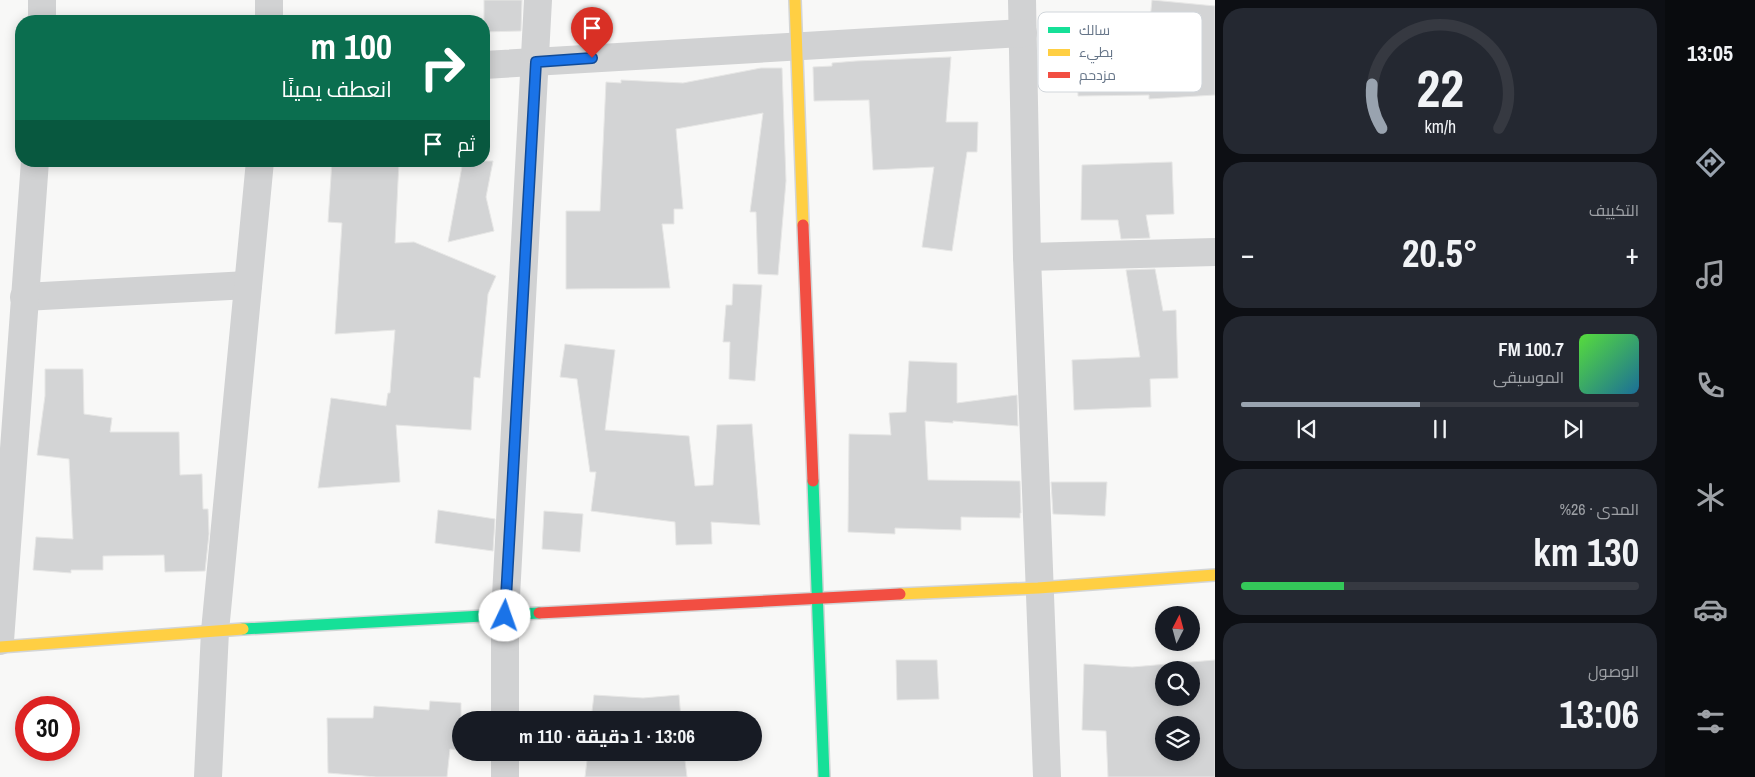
<!DOCTYPE html>
<html lang="ar">
<meta charset="utf-8">
<style>
body{margin:0;font-family:"Archivo Narrow",Cairo,sans-serif;background:#242831;color:#f1f3f6;direction:rtl;height:100vh;display:flex;flex-direction:column;font-size:19px;white-space:nowrap}
*{box-sizing:border-box;margin:0}
p{font-size:16px;color:#9ea1a6}
.icon{flex:none;width:28px;height:28px;fill:none;stroke:currentColor;stroke-width:2;stroke-linecap:round;stroke-linejoin:round}
.map{position:relative;flex:1;overflow:hidden;direction:ltr}
.side{display:flex;flex-direction:column;gap:8px;padding:8px;background:#0d0f14;width:450px}
.side>*{flex:none}
.hud{position:absolute;left:15px;top:15px;width:475px;height:152px;border-radius:20px;box-shadow:0 2px 12px #0003;direction:rtl;background:#0b6e4f;color:#fff;overflow:hidden}
.needle{width:32px;rotate:6deg}
.controls{position:absolute;left:1155px;top:606px;display:grid;gap:10px}
.controls a{display:grid;place-items:center;width:45px;height:45px;border-radius:50%;background:#171b24;box-shadow:0 2px 12px #0003;font-size:25px}
.speed{position:absolute;left:15px;top:696px;display:flex;gap:10px;font-size:25px;font-weight:700;text-align:center}
.speed>*{display:grid;place-content:center;width:65px;height:65px;border-radius:50%;background:#171b24;box-shadow:0 2px 12px #0003;line-height:1}
.speed .limit{border:8px solid #d22;background:#fff;color:#111}
.pin{position:absolute;display:grid;place-items:center;width:42px;height:42px;color:#fff;margin:-51px -21px;border-radius:50% 50% 50% 0;rotate:-45deg;box-shadow:0 0 5px #0007}
.pin .icon{rotate:45deg}
.me{position:absolute;width:55px;margin:-28px;rotate:3deg;stroke-linejoin:round;filter:drop-shadow(0 0 4px #0008)}
.turn{display:flex;align-items:center;gap:18px;height:105px;padding:0 15px;font-size:22px}
.turn .icon{width:65px;height:65px;stroke-width:2.5}
.turn b{display:block;font-size:35px;line-height:42px}
.then{display:flex;align-items:center;height:48px;padding:0 15px;background:#0003;gap:10px;font-size:19px}
.big{font-size:38px;font-weight:700;line-height:1.1}
.side .widget{flex:1;display:flex;flex-direction:column;justify-content:center;gap:8px;min-width:0;padding:0 18px;border-radius:20px;background:#242831}
.side .dial{align-items:center;gap:0}
.dial svg{height:130px;overflow:visible;fill:none;stroke:#363941;stroke-width:7;stroke-linecap:round;text-anchor:middle}
.dial text{fill:#f1f3f6;stroke:none}
.song{display:flex;align-items:center;gap:15px}
.cover{width:60px;height:60px;border-radius:8px;background:linear-gradient(135deg,hsl(110 70% 55%),hsl(200 70% 35%))}
.played{height:5px;border-radius:2px;background:linear-gradient(90deg,#99a3af 45%,#363941 45%)}
.keys{display:flex;justify-content:space-around;direction:ltr}
.heat{display:flex;justify-content:space-between;align-items:center;font-size:28px;direction:ltr}
.charge{height:8px;border-radius:4px;background:linear-gradient(90deg,#34c759 26%,#363941 0)}
.trip{position:absolute;left:452px;top:711px;width:310px;height:50px;border-radius:25px;background:#171b24;box-shadow:0 2px 12px #0003;font-weight:700;line-height:50px;text-align:center;direction:rtl}
main{display:flex;flex:1;min-height:0}
.dock{display:flex;flex-direction:column;width:90px;justify-content:space-around;align-items:center;background:#090b0e;color:#9ea1a6}
.dock .icon{width:35px;height:35px}
.dock .current{color:#99a3af}
.dock b{font-size:22px;color:#f1f3f6}
.map>svg:first-child{display:block}
</style>
<main>
<nav class="dock">
<b>13:05</b>
<svg class="icon current" aria-label="directions" viewBox="0 0 24 24"><path d="M12 3l9 9-9 9-9-9zM9 14v-3h6M13 9l2 2-2 2"/></svg>
<svg class="icon" aria-label="music" viewBox="0 0 24 24"><path d="M9 18V5l10-2v13"/><circle cx="6" cy="18" r="3"/><circle cx="16" cy="16" r="3"/></svg>
<svg class="icon" aria-label="phone" viewBox="0 0 24 24"><path d="M5 4h4l2 5-3 2q2 4 5 5l2-3 5 2v4C11 20 4 13 5 4z"/></svg>
<svg class="icon" aria-label="climate" viewBox="0 0 24 24"><path d="M12 3v18M4 7l16 10M4 17L20 7"/></svg>
<svg class="icon" aria-label="car" viewBox="0 0 24 24"><path d="M5 17H2v-5l4-1 3-4h7l3 4 3 1v5h-3M9 17h6M6 11h13"/><circle cx="7" cy="17" r="2"/><circle cx="17" cy="17" r="2"/></svg>
<svg class="icon" aria-label="filters" viewBox="0 0 24 24"><path d="M4 7h16M4 17h16"/><circle cx="9" cy="7" r="2"/><circle cx="15" cy="17" r="2"/></svg>
</nav>
<section class="side">
<div class="widget dial"><svg viewBox="0 0 100 80">
<path d="M14 69A42 42 0 1 1 86 69"/>
<path d="M14 69A42 42 0 0 1 8 42" stroke="#99a3af"/>
<text x="50" y="56" font-size="32" font-weight="700">22</text>
<text x="50" y="72" font-size="11">km/h</text>
</svg></div>
<div class="widget"><p>التكييف</p>
<div class="heat"><a>−</a><b class="big">20.5°</b><a>+</a></div>
</div>
<div class="widget">
<div class="song"><i class="cover"></i><div><b>100.7 FM</b><p>الموسيقى</p></div></div>
<div class="played"></div>
<div class="keys"><svg class="icon" aria-label="previous" viewBox="0 0 24 24"><path d="M18 5L8 12l10 7zM5 5v14"/></svg><svg class="icon" aria-label="pause" viewBox="0 0 24 24"><path d="M8 5v14M16 5v14"/></svg><svg class="icon" aria-label="next" viewBox="0 0 24 24"><path d="M6 5l10 7-10 7zM19 5v14"/></svg></div>
</div>
<div class="widget"><p>المدى · 26%</p><b class="big">130 km</b><div class="charge"></div></div>
<div class="widget"><p>الوصول</p><b class="big">13:06</b></div>
</section>
<div class="map">
<svg width="1215" height="777" viewBox="0 0 1215 777">
<rect width="100%" height="100%" fill="#f8f8f7"/>
<g fill="#d3d4d5" stroke="#e7e7e6" fill-rule="evenodd">
<polygon points="484,0 522,0 521,31 484,32"/>
<polygon points="1152,0 1215,6 1215,95 1149,99 1149,95 1078,96 1077,50 1146,48 1146,40 1148,40"/>
<polygon points="951,57 946,122 978,122 977,152 967,152 952,251 922,247 934,167 873,170 869,100 814,101 813,67 832,66 832,63 856,61"/>
<polygon points="761,68 782,68 786,181 778,275 758,274 756,212 750,212 763,113 676,129 683,209 674,209 674,224 662,224 670,288 566,289 566,211 600,211 606,82 621,83 621,80 683,83"/>
<polygon points="332,161 399,161 395,243 414,242 496,276 488,294 480,378 474,377 471,430 396,425 400,482 318,488 331,398 386,406 388,393 390,393 395,330 335,334 342,223 328,222"/>
<polygon points="463,161 493,161 486,197 494,231 448,242"/>
<polygon points="1172,162 1174,214 1146,215 1150,238 1121,239 1118,220 1081,220 1082,165"/>
<polygon points="1155,269 1163,311 1176,310 1178,378 1150,379 1151,407 1074,410 1072,360 1140,357 1126,270"/>
<polygon points="733,284 762,285 755,381 729,379 730,342 723,342 726,305 732,305"/>
<polygon points="565,344 615,350 605,430 689,436 695,486 713,485 717,425 752,424 760,525 711,522 712,544 676,545 675,522 591,511 596,472 590,472 577,379 560,377"/>
<polygon points="909,361 957,363 957,403 1017,395 1018,426 953,421 953,423 925,421 928,480 1020,481 1021,513 1020,513 1020,518 961,517 961,530 895,528 895,534 848,532 849,434 891,435 889,413 906,412"/>
<polygon points="45,369 83,369 84,414 112,418 110,432 179,432 180,475 202,474 203,509 208,509 209,534 205,571 165,572 164,555 103,556 103,570 71,570 71,573 33,570 36,537 73,539 69,459 37,455 45,396"/>
<polygon points="1051,482 1107,482 1105,516 1053,514"/>
<polygon points="438,510 495,519 493,551 435,543"/>
<polygon points="544,511 583,514 580,552 542,549"/>
<polygon points="896,660 937,660 939,699 897,700"/>
<path d="M1215 660V777H1108L1106 731 1082 730 1084 664 1132 667ZM1164 670H1191V698H1164ZM1164 725H1191V752H1164Z"/>
<polygon points="594,695 643,698 679,695 681,720 591,720"/>
<polygon points="430,701 461,703 461,750 450,749 447,777 376,777 328,773 327,718 373,718 374,706 429,710"/>
<polygon points="588,752 684,752 687,777 585,777"/>
</g>
<g fill="none" stroke-linecap="round" stroke-linejoin="round">
<defs>
<g id="fast">
<polyline points="813,481 824,777"/>
<polyline points="243,629 539,613"/>
</g>
<g id="slow">
<polyline points="795,0 803,225"/>
<polyline points="900,594 1038,588 1215,575"/>
<polyline points="0,647 243,629"/>
</g>
<g id="jam">
<polyline points="803,225 813,481"/>
<polyline points="539,613 900,594"/>
</g>
</defs>
<use href="#fast" stroke="#d3d5d6" stroke-width="14"/>
<use href="#slow" stroke="#d3d5d6" stroke-width="14"/>
<use href="#jam" stroke="#d3d5d6" stroke-width="14"/>
<g stroke="#d1d2d3" stroke-width="28">
<polyline points="1022,0 1027,257 1047,777"/>
<polyline points="42,21 42,0"/>
<polyline points="269,21 269,0"/>
<polyline points="484,65 1023,33"/>
<polyline points="1027,257 1215,252"/>
<polyline points="24,297 248,285"/>
<polyline points="0,641 35,161"/>
<polyline points="505,720 505,615 538,0"/>
<polyline points="505,752 505,777"/>
<polyline points="208,777 215,631 260,161"/>
</g>
<use href="#fast" stroke="#16e098" stroke-width="11"/>
<use href="#slow" stroke="#ffcf43" stroke-width="11"/>
<use href="#jam" stroke="#f24e42" stroke-width="11"/>
</g>
<g fill="none" stroke-linecap="round" stroke-linejoin="round">
<defs>
<polyline id="route" points="505,616 536,62 592,58"/>
</defs>
<use href="#route" stroke="#114b97" stroke-width="12"/>
<use href="#route" stroke="#1a73e8" stroke-width="9"/>
</g>
<rect x="1038" y="12" width="164" height="80" rx="8" fill="#fff" stroke="#d1d6db" stroke-width="1"/>
<rect x="1048" y="27" width="22" height="6" fill="#16e098"/>
<rect x="1048" y="49" width="22" height="7" fill="#ffcf43"/>
<rect x="1048" y="72" width="22" height="6" fill="#f24e42"/>
<g font-size="14" fill="#667588">
<text x="1079" y="35">سالك</text>
<text x="1079" y="57">بطيء</text>
<text x="1079" y="80">مزدحم</text>
</g>
</svg>
<div class="controls">
<a><svg class="needle" viewBox="-14 -14 28 28"><path d="M0-13l5 13h-10z" fill="#e53935"/><path d="M0 13l5-13h-10z" fill="#9ea1a6"/></svg></a>
<a><svg class="icon" aria-label="search" viewBox="0 0 24 24"><circle cx="10" cy="10" r="6"/><path d="M15 15l6 6"/></svg></a>
<a><svg class="icon" aria-label="layers" viewBox="0 0 24 24"><path d="M12 4l9 5-9 5-9-5zM3 14l9 5 9-5"/></svg></a>
</div>
<div class="speed"><div class="limit">30</div></div>
<div class="pin" style="left:592px;top:58px;background:#d93025"><svg class="icon" aria-label="arrive" viewBox="0 0 24 24"><path d="M6 21V4h12l-3 4 3 4H6"/></svg></div>
<svg class="me" style="left:505px;top:616px" viewBox="-20 -20 40 40"><circle r="19" fill="#fff"/><path d="M0-13L10 11 0 6-10 11z" fill="#1a73e8"/></svg>
<div class="trip">13:06 · 1 دقيقة · 110 m</div>
<div class="hud">
<div class="turn"><svg class="icon" aria-label="right" viewBox="0 0 24 24"><path d="M7 20v-9h11M14 6l5 5-5 5"/></svg><div><b>100 m</b>انعطف يمينًا</div></div>
<div class="then">ثم<svg class="icon" aria-label="arrive" viewBox="0 0 24 24"><path d="M6 21V4h12l-3 4 3 4H6"/></svg></div>
</div>
</div>
</main>
